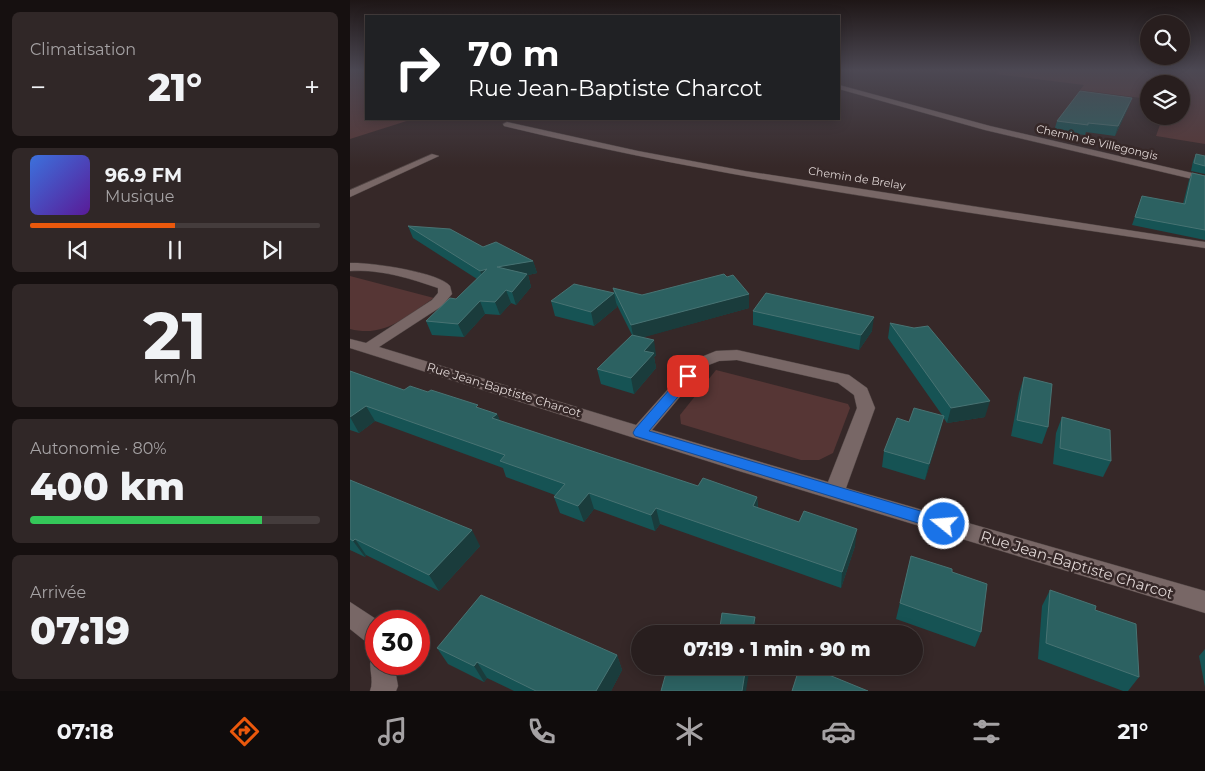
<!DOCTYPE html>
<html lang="fr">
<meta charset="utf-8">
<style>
body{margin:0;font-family:Montserrat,sans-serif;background:#302727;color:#f1f3f6;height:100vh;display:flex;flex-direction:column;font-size:19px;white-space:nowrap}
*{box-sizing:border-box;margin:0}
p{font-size:16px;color:#a5a2a4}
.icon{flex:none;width:28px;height:28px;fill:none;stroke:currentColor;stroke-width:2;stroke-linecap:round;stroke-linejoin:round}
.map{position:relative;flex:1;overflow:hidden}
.panel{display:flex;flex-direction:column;gap:12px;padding:12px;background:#161010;width:350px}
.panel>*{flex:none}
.top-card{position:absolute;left:15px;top:15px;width:475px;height:105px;border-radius:0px;box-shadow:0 2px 12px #0003,0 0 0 1px #443c3c;background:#202124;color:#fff;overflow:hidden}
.buttons{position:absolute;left:790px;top:15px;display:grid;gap:10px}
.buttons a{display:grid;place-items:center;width:50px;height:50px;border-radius:50%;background:#281e1e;box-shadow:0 2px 12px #0003,0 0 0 1px #443c3c;font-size:25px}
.speed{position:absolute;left:15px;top:610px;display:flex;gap:10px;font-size:25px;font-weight:700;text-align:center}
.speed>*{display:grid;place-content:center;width:65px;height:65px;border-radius:50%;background:#281e1e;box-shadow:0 2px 12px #0003,0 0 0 1px #443c3c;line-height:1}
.speed .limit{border:8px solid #d22;background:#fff;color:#111}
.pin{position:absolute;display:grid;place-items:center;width:42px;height:42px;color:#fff;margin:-21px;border-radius:10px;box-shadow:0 2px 8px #0006}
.me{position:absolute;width:55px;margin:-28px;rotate:287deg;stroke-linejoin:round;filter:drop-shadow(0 0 4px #0008)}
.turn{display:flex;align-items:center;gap:18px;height:105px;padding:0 20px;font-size:22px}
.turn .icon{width:65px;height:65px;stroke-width:2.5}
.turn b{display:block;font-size:35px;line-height:42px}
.big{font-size:38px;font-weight:800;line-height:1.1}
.panel .card{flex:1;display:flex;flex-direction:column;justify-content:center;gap:8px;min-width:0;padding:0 18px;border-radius:8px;background:#302727}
.panel .dial{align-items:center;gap:0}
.dial b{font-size:65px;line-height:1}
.song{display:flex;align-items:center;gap:15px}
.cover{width:60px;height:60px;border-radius:8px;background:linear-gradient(135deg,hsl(220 70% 55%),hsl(270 70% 35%))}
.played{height:5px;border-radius:2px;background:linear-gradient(90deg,#ea580c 50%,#443c3c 50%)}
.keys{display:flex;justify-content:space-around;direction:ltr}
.heat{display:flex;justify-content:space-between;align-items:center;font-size:28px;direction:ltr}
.charge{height:8px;border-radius:4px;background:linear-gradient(90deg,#34c759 80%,#443c3c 0)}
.trip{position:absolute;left:281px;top:625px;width:292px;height:50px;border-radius:25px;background:#281e1e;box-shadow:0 2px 12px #0003,0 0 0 1px #443c3c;font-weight:800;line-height:50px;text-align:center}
.menu{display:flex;height:80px;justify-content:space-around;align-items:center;background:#100c0c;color:#a5a2a4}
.menu .icon{width:35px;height:35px}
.menu .active{color:#ea580c}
.menu b{font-size:22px;color:#f1f3f6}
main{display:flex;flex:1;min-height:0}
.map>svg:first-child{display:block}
</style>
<main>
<section class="panel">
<div class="card"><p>Climatisation</p>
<div class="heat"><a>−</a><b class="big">21°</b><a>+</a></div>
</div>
<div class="card">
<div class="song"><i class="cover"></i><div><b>96.9 FM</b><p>Musique</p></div></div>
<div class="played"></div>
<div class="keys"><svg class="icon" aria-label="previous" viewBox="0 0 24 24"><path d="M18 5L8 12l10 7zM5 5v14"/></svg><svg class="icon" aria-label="pause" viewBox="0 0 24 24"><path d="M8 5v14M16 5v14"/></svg><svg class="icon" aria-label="next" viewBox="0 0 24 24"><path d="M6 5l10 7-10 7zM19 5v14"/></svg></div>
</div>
<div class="card dial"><b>21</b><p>km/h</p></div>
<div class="card"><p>Autonomie · 80%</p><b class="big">400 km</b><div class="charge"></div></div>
<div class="card"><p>Arrivée</p><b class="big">07:19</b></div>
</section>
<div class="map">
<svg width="855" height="691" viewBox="0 0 855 691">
<rect width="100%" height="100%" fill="#362828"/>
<g fill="#563635">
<polygon points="0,70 16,70 16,119 63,119 0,139"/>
<polygon points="652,70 855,70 855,144 806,136 813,116 831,116 831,84 799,84 799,99 730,90 734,85 645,74"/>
<path d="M0 276 84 298C57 316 35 338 0 329Z"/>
<polygon points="366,370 498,404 500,408 483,453 469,460 451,460 331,424 330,415"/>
</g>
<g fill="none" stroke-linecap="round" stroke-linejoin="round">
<defs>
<g id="street">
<polygon points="489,85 640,126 855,176 855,182 635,130 489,89"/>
<path d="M157 122 288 151 395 171 855 242V248C621 212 385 182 154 126L153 124Z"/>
<polygon points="82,154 89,156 0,197 0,190"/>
<path d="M0 263C19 262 89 272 100 286L102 294 92 306 29 347 286 425 344 360 366 351 387 350 499 375 517 388 525 408 496 488 855 591V613L389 471 0 348V339L16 343 82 300 88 293V288C59 278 30 269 0 271ZM387 360 488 383 504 395 507 408 478 482 302 430 356 366 369 361Z"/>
<polygon points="0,602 29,621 26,621 26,650 17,647 15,641 0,629"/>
<path d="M26 653V664H44L48 686 46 691H20C25 679 17 667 22 655Z"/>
</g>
</defs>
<use href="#street" stroke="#4f4443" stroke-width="1"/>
<use href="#street" fill="#786766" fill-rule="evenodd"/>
</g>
<g fill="#165354">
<polygon points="782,98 779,106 765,136 736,132 735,135 704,131 707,121"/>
<polygon points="846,154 855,156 855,174 841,171 843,161"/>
<polygon points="842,173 855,176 855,240 782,225 792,196 833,204 839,180"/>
<polygon points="58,226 183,261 187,273 178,275 181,287 166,305 161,303 150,315 135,314 114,337 82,335 76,321 106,299 127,279 63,238"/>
<polygon points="377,277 399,294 399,308 293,337 306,355 304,357 306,368 284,394 251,384 247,369 282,335 266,303 267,307 244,326 205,316 201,301 264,293 263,288 292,295"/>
<polygon points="403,311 522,331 509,350 403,325"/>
<polygon points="540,323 635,417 597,423 593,417 590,432 575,480 532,467 534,451 559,422 592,415 538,338"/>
<polygon points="0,371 54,390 78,392 129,408 147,414 150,421 348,486 407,497 408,508 505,546 491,588 310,524 305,531 244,509 234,522 210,513 204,497 205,495 156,477 153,468 25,421 9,433 0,430"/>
<polygon points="674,377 698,427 692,444 661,436 669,393"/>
<polygon points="712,417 761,461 753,477 703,464 706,433"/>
<polygon points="0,480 130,546 89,591 16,555 15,557 0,550"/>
<polygon points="561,556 602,572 631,632 625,647 546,619"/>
<polygon points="700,590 789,677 778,691 773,691 688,659 692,606"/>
<polygon points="87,648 267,655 272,670 261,691 164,691 137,678 134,682 98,664"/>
<polygon points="855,649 855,687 849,656"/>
</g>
<g fill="#1a3c3c">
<polygon points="782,98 779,106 765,136 768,126"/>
<polygon points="183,261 187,273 178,275 181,287 166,305 162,292 147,267"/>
<polygon points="137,269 134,283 130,271"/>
<polygon points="156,290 161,303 150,315 145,302"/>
<polygon points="264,293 267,307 244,326 241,312"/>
<polygon points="399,294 399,308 284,340 281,325"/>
<polygon points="130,301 135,314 114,337 108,324"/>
<polygon points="524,317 522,331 509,350 511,335"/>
<polygon points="304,340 306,355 304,357 306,368 284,394 281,378 294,351"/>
<polygon points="640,401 635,417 597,423 601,408"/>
<polygon points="16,406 25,421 9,433 0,417"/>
<polygon points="147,414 153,429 142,418"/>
<polygon points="594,416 590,432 575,480 579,464"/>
<polygon points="239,493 244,509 234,522 228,506"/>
<polygon points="407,497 408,513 403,506"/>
<polygon points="306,508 310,524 305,531 301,515"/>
<polygon points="507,529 505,546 491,588 492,572"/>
<polygon points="122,530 130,546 89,591 79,575"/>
<polygon points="5,539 16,555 15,557 3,541"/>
<polygon points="405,617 406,634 402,634"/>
<polygon points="267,655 272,670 261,691 246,691"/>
<polygon points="127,662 137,678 134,682 124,666"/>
<polygon points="396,666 400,666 396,691 392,691"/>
</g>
<g fill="#2c6161" stroke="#487373">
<polygon points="730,91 782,98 768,126 738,123 738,125 707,121"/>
<polygon points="846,154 855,156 855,166 844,163"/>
<polygon points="842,173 855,176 855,230 785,217 792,196 835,204"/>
<polygon points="58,226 100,229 133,247 146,242 183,261 147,267 177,274 162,292 156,290 145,302 130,301 108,324 76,321 100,298 106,299 137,269 130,271"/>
<polygon points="374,274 377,277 383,275 399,294 281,325 263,288 292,295"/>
<polygon points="224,284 264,293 241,312 201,301"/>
<polygon points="416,293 524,317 511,335 403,311"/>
<polygon points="540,323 564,328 578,326 640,401 601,408"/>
<polygon points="282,335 304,340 294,351 304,353 281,378 247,369"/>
<polygon points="0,371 54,390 60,386 78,392 81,390 128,405 126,407 147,414 142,418 348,486 353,478 407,497 403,506 449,522 454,511 507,529 492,572 306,508 301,515 239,493 228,506 204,497 215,484 150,461 155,455 16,406 0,417"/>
<polygon points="674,377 702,384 698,427 667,420"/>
<polygon points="564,408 594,416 579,464 534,451 547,418 559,422"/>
<polygon points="712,417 760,430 761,461 710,448"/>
<polygon points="0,480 122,530 79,575 5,539 3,541 0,539"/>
<polygon points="561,556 602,569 602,572 637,584 631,632 550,603"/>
<polygon points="700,590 746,606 745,610 786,624 789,677 696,643"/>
<polygon points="131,595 267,655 246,691 186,691 127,662 124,666 87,648"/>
<polygon points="372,613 405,617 402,634 328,634 329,628 357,632 358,626 370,627"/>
<polygon points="318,666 396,666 392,691 311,691"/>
<polygon points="450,666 457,666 518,691 442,691"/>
</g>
<linearGradient id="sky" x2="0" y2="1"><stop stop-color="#1e1616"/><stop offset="0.42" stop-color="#4c4853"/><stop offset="1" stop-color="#4c4853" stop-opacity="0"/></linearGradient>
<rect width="855" height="167" fill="url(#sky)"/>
<polygon fill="#1a73e8" stroke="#114b97" points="338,372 343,373 345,376 343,379 299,431 594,518 599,520 602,524 599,529 594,531 285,436 283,433 285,429 334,373"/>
<g text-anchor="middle" stroke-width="5" stroke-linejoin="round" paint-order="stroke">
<g font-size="11" fill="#dfd5d4" stroke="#362828">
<text transform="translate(747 142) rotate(13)" y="4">Chemin de Villegongis</text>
<text transform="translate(507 178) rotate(9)" y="4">Chemin de Brelay</text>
</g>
<g font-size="12" fill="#dfd5d4" stroke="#362828">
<text transform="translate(154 390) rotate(17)" y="4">Rue Jean-Baptiste Charcot</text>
</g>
<g font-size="15" fill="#dfd5d4" stroke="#362828">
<text transform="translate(727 565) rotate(17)" y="5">Rue Jean-Baptiste Charcot</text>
</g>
</g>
</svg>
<div class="buttons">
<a><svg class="icon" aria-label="search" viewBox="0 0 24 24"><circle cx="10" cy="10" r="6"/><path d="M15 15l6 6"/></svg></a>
<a><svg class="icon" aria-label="layers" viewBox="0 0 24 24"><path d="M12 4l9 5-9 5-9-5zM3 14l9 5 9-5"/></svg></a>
</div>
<div class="speed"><div class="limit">30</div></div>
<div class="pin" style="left:338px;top:376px;background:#d93025"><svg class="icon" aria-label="arrive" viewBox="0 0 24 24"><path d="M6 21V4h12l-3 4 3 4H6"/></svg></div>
<svg class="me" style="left:594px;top:524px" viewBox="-20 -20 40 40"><circle r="17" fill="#1a73e8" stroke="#fff" stroke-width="3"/><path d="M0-11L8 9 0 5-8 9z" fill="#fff"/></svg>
<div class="trip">07:19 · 1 min · 90 m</div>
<div class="top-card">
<div class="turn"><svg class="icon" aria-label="right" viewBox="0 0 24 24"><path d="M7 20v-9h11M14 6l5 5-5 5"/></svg><div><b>70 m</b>Rue Jean-Baptiste Charcot</div></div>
</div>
</div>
</main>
<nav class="menu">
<b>07:18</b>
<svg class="icon active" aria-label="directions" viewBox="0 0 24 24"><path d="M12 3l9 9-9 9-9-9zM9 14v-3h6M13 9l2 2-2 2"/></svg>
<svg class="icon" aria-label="music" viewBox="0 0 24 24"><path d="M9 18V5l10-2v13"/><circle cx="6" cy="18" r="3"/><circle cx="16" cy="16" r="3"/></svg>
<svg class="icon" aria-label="phone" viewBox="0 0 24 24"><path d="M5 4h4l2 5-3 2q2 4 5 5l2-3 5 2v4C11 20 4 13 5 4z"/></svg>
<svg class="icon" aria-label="climate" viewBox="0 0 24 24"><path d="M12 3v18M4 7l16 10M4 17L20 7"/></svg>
<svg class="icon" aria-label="car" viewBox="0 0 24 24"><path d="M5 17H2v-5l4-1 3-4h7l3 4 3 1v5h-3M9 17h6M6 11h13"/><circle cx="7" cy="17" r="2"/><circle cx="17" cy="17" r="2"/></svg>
<svg class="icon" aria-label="filters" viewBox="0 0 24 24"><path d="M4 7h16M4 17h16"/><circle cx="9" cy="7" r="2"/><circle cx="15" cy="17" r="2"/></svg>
<b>21°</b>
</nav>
